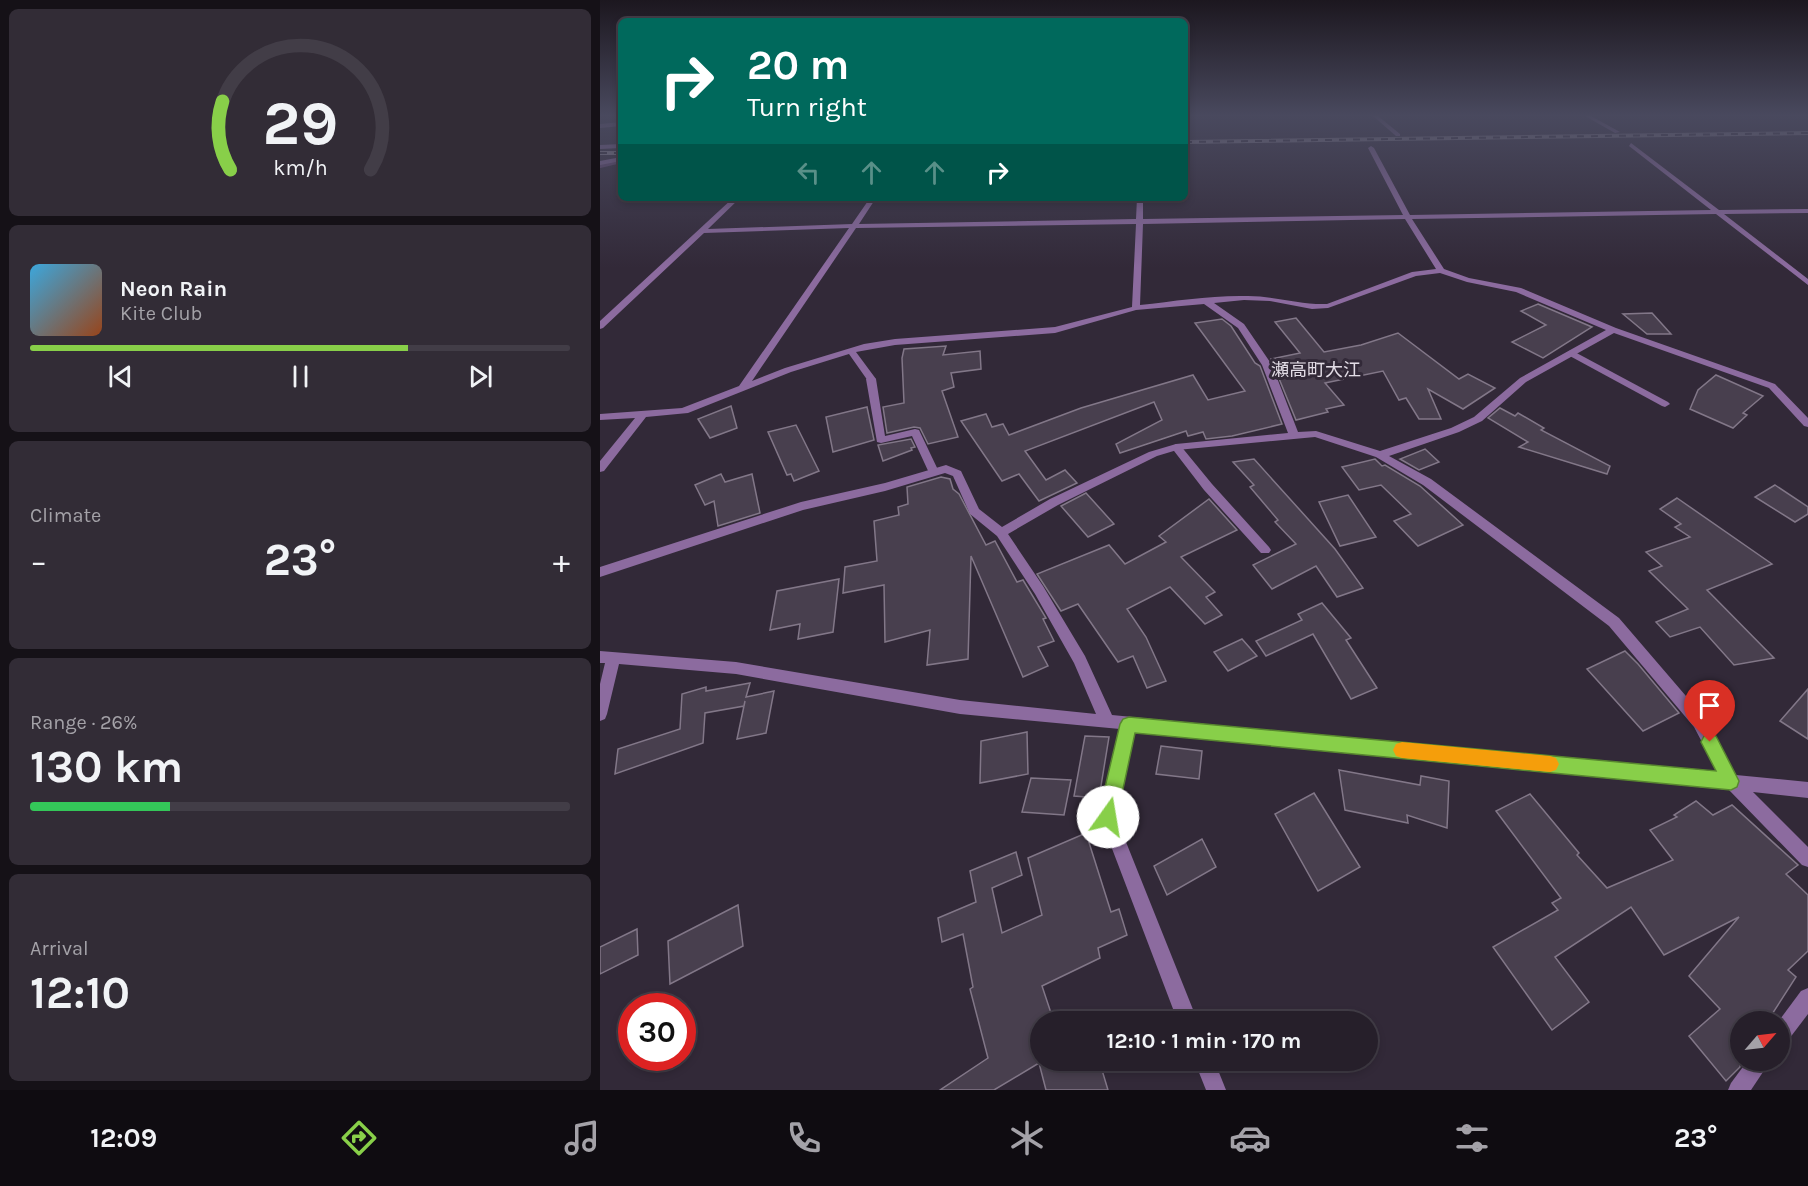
<!DOCTYPE html>
<meta charset="utf-8">
<style>
body{margin:0;font-family:Karla,"Noto Sans JP",sans-serif;background:#322c36;color:#f1f3f6;height:100vh;display:flex;flex-direction:column;font-size:22px;white-space:nowrap}
*{box-sizing:border-box;margin:0}
p{font-size:20px;color:#a4a2a8}
.icon{flex:none;width:33px;height:33px;fill:none;stroke:currentColor;stroke-width:2;stroke-linecap:round;stroke-linejoin:round}
.map{position:relative;flex:1;overflow:hidden}
.panel{display:flex;flex-direction:column;gap:9px;padding:9px;background:#151117;width:600px}
.panel>*{flex:none}
.banner{position:absolute;left:18px;top:18px;width:570px;height:183px;border-radius:9px;box-shadow:0 3px 9px #0003,0 0 0 2px #423d47;background:#00695c;color:#fff;overflow:hidden}
.needle{width:39px;rotate:62deg}
.fabs{position:absolute;left:1130px;top:1011px;display:grid;gap:12px}
.fabs a{display:grid;place-items:center;width:60px;height:60px;border-radius:50%;background:#261f2a;box-shadow:0 3px 9px #0003,0 0 0 2px #423d47;font-size:30px}
.speed{position:absolute;left:18px;top:993px;display:flex;gap:12px;font-size:30px;font-weight:700;text-align:center}
.speed>*{display:grid;place-content:center;width:78px;height:78px;border-radius:50%;background:#261f2a;box-shadow:0 3px 9px #0003,0 0 0 2px #423d47;line-height:1}
.speed .limit{border:9px solid #d22;background:#fff;color:#111}
.pin{position:absolute;display:grid;place-items:center;width:51px;height:51px;color:#fff;margin:-62px -26px;border-radius:50% 50% 50% 0;rotate:-45deg;box-shadow:0 0 6px #0007}
.pin .icon{rotate:45deg}
.me{position:absolute;width:66px;margin:-33px;rotate:13deg;stroke-linejoin:round;filter:drop-shadow(0 0 4px #0008)}
.turn{display:flex;align-items:center;gap:21px;height:126px;padding:0 30px;font-size:27px}
.turn .icon{width:78px;height:78px;stroke-width:2.5}
.turn b{display:block;font-size:42px;line-height:51px}
.lanes{display:flex;align-items:center;height:57px;padding:0 30px;background:#0003;justify-content:center;gap:30px;direction:ltr}
.lanes .off{opacity:.35}
.big{font-size:45px;font-weight:700;line-height:1.1}
.panel .widget{flex:1;display:flex;flex-direction:column;justify-content:center;gap:9px;min-width:0;padding:0 21px;border-radius:9px;background:#322c36}
.panel .dial{align-items:center;gap:0}
.dial svg{height:156px;overflow:visible;fill:none;stroke:#423d47;stroke-width:7;stroke-linecap:round;text-anchor:middle}
.dial text{fill:#f1f3f6;stroke:none}
.song{display:flex;align-items:center;gap:18px}
.cover{width:72px;height:72px;border-radius:9px;background:linear-gradient(135deg,hsl(200 70% 55%),hsl(20 70% 35%))}
.played{height:6px;border-radius:3px;background:linear-gradient(90deg,#88cf49 70%,#423d47 70%)}
.keys{display:flex;justify-content:space-around;direction:ltr}
.heat{display:flex;justify-content:space-between;align-items:center;font-size:33px;direction:ltr}
.charge{height:9px;border-radius:4px;background:linear-gradient(90deg,#34c759 26%,#423d47 0)}
.trip{position:absolute;left:430px;top:1011px;width:348px;height:60px;border-radius:30px;background:#261f2a;box-shadow:0 3px 9px #0003,0 0 0 2px #423d47;font-weight:700;line-height:60px;text-align:center}
.dock{display:flex;height:96px;justify-content:space-around;align-items:center;background:#0f0c11;color:#a4a2a8}
.dock .icon{width:42px;height:42px}
.dock .selected{color:#88cf49}
.dock b{font-size:27px;color:#f1f3f6}
main{display:flex;flex:1;min-height:0}
.map>svg:first-child{display:block}
</style>
<main>
<section class="panel">
<div class="widget dial"><svg viewBox="0 0 100 80">
<path d="M14 69A42 42 0 1 1 86 69"/>
<path d="M14 69A42 42 0 0 1 10 34" stroke="#88cf49"/>
<text x="50" y="56" font-size="32" font-weight="700">29</text>
<text x="50" y="72" font-size="11">km/h</text>
</svg></div>
<div class="widget">
<div class="song"><i class="cover"></i><div><b>Neon Rain</b><p>Kite Club</p></div></div>
<div class="played"></div>
<div class="keys"><svg class="icon" aria-label="previous" viewBox="0 0 24 24"><path d="M18 5L8 12l10 7zM5 5v14"/></svg><svg class="icon" aria-label="pause" viewBox="0 0 24 24"><path d="M8 5v14M16 5v14"/></svg><svg class="icon" aria-label="next" viewBox="0 0 24 24"><path d="M6 5l10 7-10 7zM19 5v14"/></svg></div>
</div>
<div class="widget"><p>Climate</p>
<div class="heat"><a>−</a><b class="big">23°</b><a>+</a></div>
</div>
<div class="widget"><p>Range · 26%</p><b class="big">130 km</b><div class="charge"></div></div>
<div class="widget"><p>Arrival</p><b class="big">12:10</b></div>
</section>
<div class="map">
<svg width="1208" height="1090" viewBox="0 0 1208 1090">
<rect width="100%" height="100%" fill="#322938"/>
<g fill="none" stroke-linecap="round" stroke-linejoin="round">
<polyline stroke="#654772" stroke-width="4" points="0,166 21,161"/>
</g>
<g fill="#483f4e" stroke="#827788" stroke-width="1.5">
<polygon points="938,304 992,327 943,358 912,342 946,325 921,311"/>
<polygon points="1052,313 1071,334 1047,334 1023,314"/>
<polygon points="696,318 724,352 761,345 798,333 859,379 868,374 895,388 863,409 828,389 841,419 819,419 806,398 799,400 783,371 725,383 744,405 726,409 728,412 696,420 671,359 700,353 675,322"/>
<polygon points="622,319 631,326 655,363 660,366 682,424 632,436 606,439 603,432 588,436 586,431 520,453 516,444 562,420 554,402 425,451 446,480 465,470 477,483 439,501 419,474 402,481 361,421 386,414 392,427 403,424 409,435 481,408 593,375 608,400 645,391 595,323"/>
<polygon points="346,346 343,355 380,351 381,369 351,373 354,387 342,391 358,437 328,444 320,428 314,427 287,433 283,407 304,403 302,358 304,349"/>
<polygon points="1116,375 1163,396 1143,413 1147,415 1133,428 1090,409 1098,390"/>
<polygon points="131,406 137,428 110,438 98,419"/>
<polygon points="267,407 274,440 233,452 226,417"/>
<polygon points="900,408 915,416 918,413 944,428 941,430 1010,466 1007,474 919,447 928,442 888,418"/>
<polygon points="196,425 219,471 194,481 191,474 187,475 168,432"/>
<polygon points="311,439 315,447 311,448 312,450 283,461 278,445"/>
<polygon points="825,449 839,462 819,470 800,459"/>
<polygon points="654,459 735,549 763,588 737,597 716,566 672,589 653,565 696,544 675,522 678,520 650,487 654,485 633,462"/>
<polygon points="775,459 782,466 785,465 820,486 863,525 818,546 794,521 811,514 781,485 759,490 742,467"/>
<polygon points="121,474 125,482 152,474 160,513 118,526 114,501 105,505 95,485"/>
<polygon points="341,477 350,479 353,489 359,494 386,545 395,541 417,582 423,580 446,618 443,619 454,641 438,647 448,666 423,677 371,556 368,659 327,665 330,630 285,642 284,585 243,593 245,567 277,561 274,521 299,515 298,507 308,504 307,487"/>
<polygon points="1175,485 1208,507 1208,514 1195,522 1155,497"/>
<polygon points="486,493 514,524 488,537 461,506"/>
<polygon points="748,495 776,537 740,546 719,502"/>
<polygon points="1077,498 1172,564 1107,590 1174,658 1134,665 1100,627 1070,637 1056,622 1088,609 1049,571 1062,566 1046,552 1090,537 1075,527 1081,524 1060,509"/>
<polygon points="609,499 637,530 581,557 615,592 606,597 622,615 605,624 570,587 527,609 546,637 566,681 547,688 533,656 518,662 478,604 461,611 437,574 509,545 525,564 566,542 559,536"/>
<polygon points="239,579 233,632 198,639 200,624 170,630 177,591"/>
<polygon points="722,603 751,638 746,640 777,688 751,699 713,634 666,656 656,641 702,620 698,614"/>
<polygon points="642,639 657,656 628,671 614,652"/>
<polygon points="1025,651 1038,664 1079,713 1043,731 987,669"/>
<polygon points="150,683 146,697 174,691 166,733 137,739 145,701 144,706 105,713 103,743 15,774 18,749 80,729 82,694 106,687 106,691"/>
<polygon points="1208,689 1208,739 1180,721"/>
<polygon points="427,732 428,774 380,783 381,741"/>
<polygon points="485,736 509,737 499,798 474,796"/>
<polygon points="561,746 602,751 599,779 556,774"/>
<polygon points="739,770 820,785 821,776 849,781 847,828 807,815 808,823 745,810"/>
<polygon points="431,778 471,780 464,815 422,812"/>
<polygon points="714,793 760,867 718,891 675,814"/>
<polygon points="930,794 979,853 977,855 1007,888 1073,860 1050,830 1077,817 1074,815 1096,801 1113,815 1132,805 1198,865 1186,874 1208,895 1208,951 1188,970 1196,977 1167,1022 1140,1022 1140,1067 1126,1081 1089,1036 1120,1009 1089,976 1139,917 1064,955 1031,907 955,957 989,1002 952,1030 893,947 958,910 952,903 961,898 896,811"/>
<polygon points="486,833 511,912 519,909 527,935 498,948 500,958 442,986 454,1022 441,1022 441,1060 499,1060 508,1090 446,1090 439,1063 394,1090 340,1090 388,1058 370,989 373,987 363,934 342,942 338,918 376,902 370,871 416,852 422,875 392,888 402,933 442,915 428,858"/>
<polygon points="602,839 616,867 567,895 554,866"/>
<polygon points="138,905 143,946 70,984 68,941"/>
<polygon points="37,929 38,955 0,974 0,947"/>
</g>
<g fill="none" stroke-linecap="round" stroke-linejoin="round">
<g fill="#8c6b9f" fill-rule="evenodd">
<polygon points="971,350 1068,402 1070,404 1065,407 1062,406 968,355 966,353"/>
<polygon points="271,376 276,379 285,436 315,429 319,430 339,472 338,475 330,475 312,436 281,443 277,442 266,379"/>
<polygon points="576,444 580,445 612,484 669,547 671,550 669,553 661,553 604,490 571,447"/>
</g>
<g fill="#8c6b9f" fill-rule="evenodd">
<polygon points="773,116 778,116 800,134 800,136 796,136"/>
<polygon points="985,116 991,116 1020,132 1015,133"/>
<polygon points="21,122 21,126 0,128 0,124"/>
<path d="M1031 143 1119 210 1208 209V213L1124 214 1208 279V285L1116 214 812 219 844 269 869 278 921 288 1016 328 1175 384 1208 418V427L1204 426 1169 388 1014 333 926 382 882 421 859 432 789 456 831 479 1019 618 1104 717 1136 775 1208 782V798L1153 792 1208 847V867L1202 865 1129 790 535 731 516 817 598 1022H578L500 817 520 729 360 714 136 674 19 664 7 714 5 719 0 721V684L5 663H0V651L136 662 360 700 496 714 474 663 435 594 397 536 370 514 353 476 345 473 285 491 203 510 0 577V567L201 502 285 483 346 465 361 471 379 509 402 527 450 499 549 452 576 444 688 433 662 365 638 328 604 304 536 310 455 333 295 345 256 352 276 379 274 381H268L249 354 191 372 88 413 46 417 4 471 0 472V461L35 418 0 420V414L82 408 139 386 249 228 104 233 3 328 0 329V321L133 198H140L108 229 252 224 270 198H276L259 224 536 219 537 198H543V219L803 215 768 148 771 146 774 148 810 215 1111 210 1029 146ZM805 219 836 269 812 272 727 304C700 305 675 296 648 296 612 295 575 301 540 305L543 224ZM536 224 532 307 455 327 295 339 264 344 185 368 152 381 256 228ZM840 273 867 282 916 292 1006 330 920 378 874 417 851 428 780 451 716 431 698 432 672 365 644 324 614 303 644 300 670 301 712 309 728 308 816 276ZM715 437 776 457 823 485 1009 626 1094 727 1119 774 512 715 485 656 443 586 408 534 458 505 557 456 577 450Z"/>
<polygon points="21,144 21,148 0,149 0,145"/>
<polygon points="21,157 21,161 0,165 0,161"/>
<polygon points="1208,988 1208,1014 1186,1043 1179,1046 1178,1022 1201,991"/>
<polygon points="594,1060 614,1060 626,1090 606,1090"/>
<polygon points="1148,1060 1171,1060 1151,1090 1128,1090 1131,1083"/>
</g>
<defs>
<g id="rail">
<polyline points="585,142 1208,133"/>
<polyline points="0,153 21,153"/>
</g>
</defs>
<use href="#rail" stroke="#98919d" stroke-width="4"/>
<use href="#rail" stroke="#322938" stroke-width="2" stroke-dasharray="7" stroke-linecap="butt"/>
</g>
<linearGradient id="sky" x2="0" y2="1"><stop stop-color="#1c171f"/><stop offset="0.43" stop-color="#49495e"/><stop offset="1" stop-color="#49495e" stop-opacity="0"/></linearGradient>
<rect width="1208" height="268" fill="url(#sky)"/>
<polygon fill="#88cf49" stroke="#58872f" stroke-width="1.5" points="529,717 1116,771 1101,742 1104,736 1110,734 1116,736 1139,781 1137,787 1131,790 535,733 517,817 514,824 508,826 501,824 498,817 520,724 523,719"/>
<polygon fill="#f59e0b" points="802,742 950,756 956,758 959,764 956,770 950,772 802,758 796,756 793,750 796,744"/>
<g text-anchor="middle" stroke-width="6" stroke-linejoin="round" paint-order="stroke">
<g font-size="18" fill="#e2dce6" stroke="#322938">
<text x="716" y="376">瀬高町大江</text>
</g>
</g>
</svg>
<div class="fabs">
<a><svg class="needle" viewBox="-14 -14 28 28"><path d="M0-13l5 13h-10z" fill="#e53935"/><path d="M0 13l5-13h-10z" fill="#a4a2a8"/></svg></a>
</div>
<div class="speed"><div class="limit">30</div></div>
<div class="pin" style="left:1110px;top:742px;background:#d93025"><svg class="icon" aria-label="arrive" viewBox="0 0 24 24"><path d="M6 21V4h12l-3 4 3 4H6"/></svg></div>
<svg class="me" style="left:508px;top:817px" viewBox="-20 -20 40 40"><circle r="19" fill="#fff"/><path d="M0-13L10 11 0 6-10 11z" fill="#88cf49"/></svg>
<div class="trip">12:10 · 1 min · 170 m</div>
<div class="banner">
<div class="turn"><svg class="icon" aria-label="right" viewBox="0 0 24 24"><path d="M7 20v-9h11M14 6l5 5-5 5"/></svg><div><b>20 m</b>Turn right</div></div>
<div class="lanes"><svg class="icon off" aria-label="left" viewBox="0 0 24 24"><path d="M17 20v-9H6M10 6l-5 5 5 5"/></svg><svg class="icon off" aria-label="ahead" viewBox="0 0 24 24"><path d="M12 20V5M6 11l6-6 6 6"/></svg><svg class="icon off" aria-label="ahead" viewBox="0 0 24 24"><path d="M12 20V5M6 11l6-6 6 6"/></svg><svg class="icon" aria-label="right" viewBox="0 0 24 24"><path d="M7 20v-9h11M14 6l5 5-5 5"/></svg></div>
</div>
</div>
</main>
<nav class="dock">
<b>12:09</b>
<svg class="icon selected" aria-label="directions" viewBox="0 0 24 24"><path d="M12 3l9 9-9 9-9-9zM9 14v-3h6M13 9l2 2-2 2"/></svg>
<svg class="icon" aria-label="music" viewBox="0 0 24 24"><path d="M9 18V5l10-2v13"/><circle cx="6" cy="18" r="3"/><circle cx="16" cy="16" r="3"/></svg>
<svg class="icon" aria-label="phone" viewBox="0 0 24 24"><path d="M5 4h4l2 5-3 2q2 4 5 5l2-3 5 2v4C11 20 4 13 5 4z"/></svg>
<svg class="icon" aria-label="climate" viewBox="0 0 24 24"><path d="M12 3v18M4 7l16 10M4 17L20 7"/></svg>
<svg class="icon" aria-label="car" viewBox="0 0 24 24"><path d="M5 17H2v-5l4-1 3-4h7l3 4 3 1v5h-3M9 17h6M6 11h13"/><circle cx="7" cy="17" r="2"/><circle cx="17" cy="17" r="2"/></svg>
<svg class="icon" aria-label="filters" viewBox="0 0 24 24"><path d="M4 7h16M4 17h16"/><circle cx="9" cy="7" r="2"/><circle cx="15" cy="17" r="2"/></svg>
<b>23°</b>
</nav>
